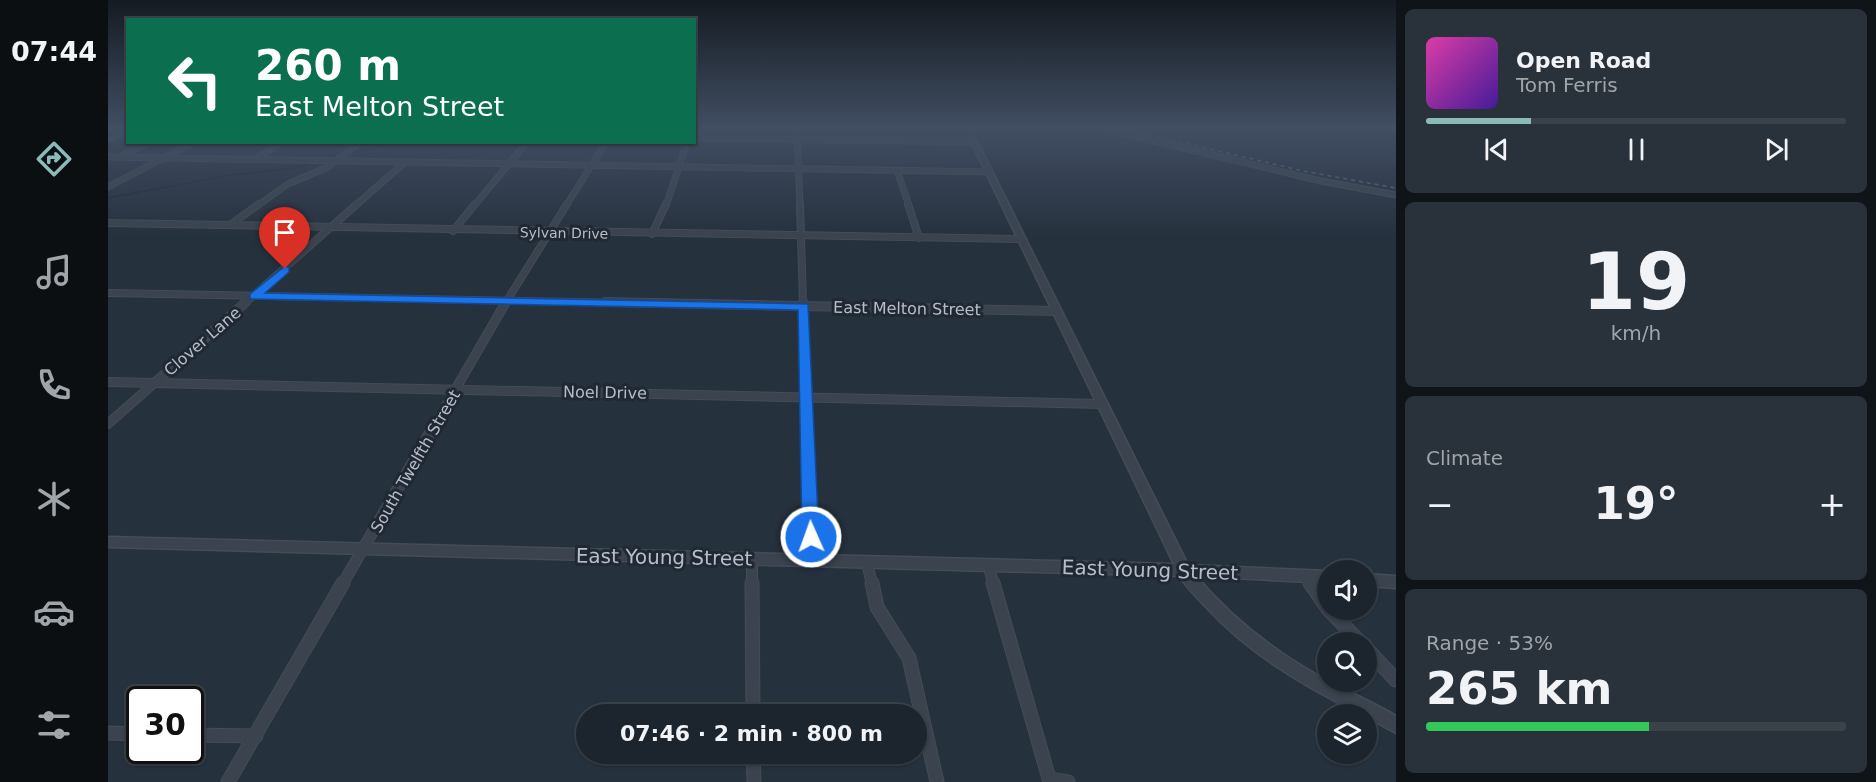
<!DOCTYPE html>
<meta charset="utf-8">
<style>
body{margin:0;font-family:"DejaVu Sans",sans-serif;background:#29313a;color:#f1f3f6;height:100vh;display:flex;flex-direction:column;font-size:22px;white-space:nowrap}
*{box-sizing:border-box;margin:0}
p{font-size:20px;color:#a0a5aa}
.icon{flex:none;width:33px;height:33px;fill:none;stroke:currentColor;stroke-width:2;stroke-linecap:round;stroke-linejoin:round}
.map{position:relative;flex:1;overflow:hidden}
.side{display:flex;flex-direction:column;gap:9px;padding:9px;background:#0f1419;width:480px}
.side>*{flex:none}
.hud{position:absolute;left:18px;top:18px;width:570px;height:126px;border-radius:0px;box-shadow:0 2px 4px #0004,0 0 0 2px #3a424a;background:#0b6e4f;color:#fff;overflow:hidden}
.fabs{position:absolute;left:1209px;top:560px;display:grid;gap:12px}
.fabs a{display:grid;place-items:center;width:60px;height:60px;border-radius:50%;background:#1c252e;box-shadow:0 2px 4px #0004,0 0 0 2px #3a424a;font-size:30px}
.speed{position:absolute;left:18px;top:686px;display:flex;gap:12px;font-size:30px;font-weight:700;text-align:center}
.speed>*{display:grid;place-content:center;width:78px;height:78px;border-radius:50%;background:#1c252e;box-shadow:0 2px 4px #0004,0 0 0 2px #3a424a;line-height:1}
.speed .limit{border:3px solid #111;border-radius:9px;background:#fff;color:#111}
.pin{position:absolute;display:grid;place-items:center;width:51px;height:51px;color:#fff;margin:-62px -26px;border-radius:50% 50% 50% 0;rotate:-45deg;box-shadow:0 0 6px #0007}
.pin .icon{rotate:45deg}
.me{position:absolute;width:66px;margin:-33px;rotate:358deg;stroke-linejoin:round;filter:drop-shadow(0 0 4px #0008)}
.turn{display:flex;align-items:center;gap:21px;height:126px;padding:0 30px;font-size:27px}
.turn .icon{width:78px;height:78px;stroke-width:2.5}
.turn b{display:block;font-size:42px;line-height:51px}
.big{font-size:45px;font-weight:800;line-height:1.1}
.side .card{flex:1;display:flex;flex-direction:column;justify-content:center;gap:9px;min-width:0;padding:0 21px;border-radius:9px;background:#29313a}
.side .dial{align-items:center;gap:0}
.dial b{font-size:78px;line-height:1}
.song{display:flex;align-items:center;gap:18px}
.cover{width:72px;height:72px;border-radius:9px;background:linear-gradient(135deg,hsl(320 70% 55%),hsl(260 70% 35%))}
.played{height:6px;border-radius:3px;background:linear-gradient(90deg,#8bbbb9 25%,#3a424a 25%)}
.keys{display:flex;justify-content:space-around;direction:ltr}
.heat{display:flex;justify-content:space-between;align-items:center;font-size:33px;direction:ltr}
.charge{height:9px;border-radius:4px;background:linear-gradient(90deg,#34c759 53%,#3a424a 0)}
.trip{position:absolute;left:468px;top:704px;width:351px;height:60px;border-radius:30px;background:#1c252e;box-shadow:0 2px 4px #0004,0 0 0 2px #3a424a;font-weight:800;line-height:60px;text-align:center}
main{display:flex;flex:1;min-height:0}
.tab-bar{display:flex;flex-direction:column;width:108px;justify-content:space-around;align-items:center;background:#0b0f12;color:#a0a5aa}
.tab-bar .icon{width:42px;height:42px}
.tab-bar .active{color:#8bbbb9}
.tab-bar b{font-size:27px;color:#f1f3f6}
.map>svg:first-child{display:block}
</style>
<main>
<nav class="tab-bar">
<b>07:44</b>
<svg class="icon active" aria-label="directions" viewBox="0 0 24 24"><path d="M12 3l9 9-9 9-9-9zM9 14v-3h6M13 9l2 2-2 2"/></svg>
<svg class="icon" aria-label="music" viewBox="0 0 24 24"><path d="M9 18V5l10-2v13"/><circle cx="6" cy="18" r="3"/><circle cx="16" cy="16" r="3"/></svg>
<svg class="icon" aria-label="phone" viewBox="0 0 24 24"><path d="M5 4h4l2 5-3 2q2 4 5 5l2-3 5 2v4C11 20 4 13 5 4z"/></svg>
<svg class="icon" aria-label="climate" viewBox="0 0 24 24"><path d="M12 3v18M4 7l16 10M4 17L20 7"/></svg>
<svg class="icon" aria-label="car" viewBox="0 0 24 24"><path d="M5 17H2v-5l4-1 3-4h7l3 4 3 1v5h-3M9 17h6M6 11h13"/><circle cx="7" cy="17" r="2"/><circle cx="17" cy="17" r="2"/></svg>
<svg class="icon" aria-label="filters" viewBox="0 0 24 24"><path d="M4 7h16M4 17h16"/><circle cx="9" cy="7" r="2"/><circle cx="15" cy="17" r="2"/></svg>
</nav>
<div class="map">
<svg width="1288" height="782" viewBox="0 0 1288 782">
<rect width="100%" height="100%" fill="#26313e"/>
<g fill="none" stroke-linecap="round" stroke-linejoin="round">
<g stroke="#19293c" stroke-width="1.5">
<polyline points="246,152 296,142"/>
<polyline points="211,159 235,152"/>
<polyline points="0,198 122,175 188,168 203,163"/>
</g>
<defs>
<g id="minor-far4">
<polyline points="689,127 692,206"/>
<polyline points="988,127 1213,181 1288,195"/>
<polyline points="0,129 20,130"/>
<polyline points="586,138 867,142"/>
<polyline points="13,156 41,142"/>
<polyline points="0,157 882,172"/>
<polyline points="146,160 174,142"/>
<polyline points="789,170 801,206"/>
<polyline points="0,187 86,142"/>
<polyline points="149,206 180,184 220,167 252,142"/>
<polyline points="247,206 296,163"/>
<polyline points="366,206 419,142"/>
<polyline points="458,206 498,142"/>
<polyline points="558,206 579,142"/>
</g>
<g id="minor-far3">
<polyline points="692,204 695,304"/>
<polyline points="800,204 811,238"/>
<polyline points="0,223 913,239"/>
<polyline points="122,225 151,204"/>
<polyline points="345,231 367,204"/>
<polyline points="544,234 558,204"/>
<polyline points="0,293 576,304"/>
<polyline points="136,304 249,204"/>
<polyline points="397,304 459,204"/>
</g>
<g id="minor-far2">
<polyline points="497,302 949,311"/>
<polyline points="695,302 699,428"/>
<polyline points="0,382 994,404"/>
<polyline points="0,424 138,302"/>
<polyline points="325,428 398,302"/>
</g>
<g id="minor-far1">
<polyline points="699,426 704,560"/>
<polyline points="644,559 644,585"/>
<polyline points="759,562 764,585"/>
<polyline points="880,565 886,585"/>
<polyline points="1197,576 1203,585"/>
<polyline points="234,585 326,426"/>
</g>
<g id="minor">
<polyline points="644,583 645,714"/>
<polyline points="764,583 769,607 801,658 829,782"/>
<polyline points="885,583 942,782"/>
<polyline points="1202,583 1220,609"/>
<polyline points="1220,609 1252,642"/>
<polyline points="1258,648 1288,680"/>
<polyline points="0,733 32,734"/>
<polyline points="82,735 148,736"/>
<polyline points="645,753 646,782"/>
<polyline points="941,779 960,782"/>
<polyline points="120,782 235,583"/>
</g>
<g id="tertiary">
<path d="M856 127H862L1080 565 1220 571V583L1088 576C1124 619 1169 653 1218 680 1240 692 1265 702 1288 716V733L1258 717V714H1252C1196 686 1141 654 1098 607 1089 597 1078 587 1071 576L0 547V537L1066 564Z"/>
<polygon points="1258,574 1288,576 1288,588 1258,586"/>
</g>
<polygon id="secondary" points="20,129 20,134 0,142 0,138"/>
</defs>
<use href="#minor-far4" stroke="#434c57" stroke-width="7"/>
<use href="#minor-far3" stroke="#434c57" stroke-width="8"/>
<use href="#minor-far2" stroke="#434c57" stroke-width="10"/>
<use href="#minor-far1" stroke="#434c57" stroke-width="12"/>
<use href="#minor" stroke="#434c57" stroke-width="15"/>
<use href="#tertiary" stroke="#434c57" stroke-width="3"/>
<use href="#secondary" stroke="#434c57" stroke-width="2"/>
<use href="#minor-far4" stroke="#3a434e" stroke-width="5"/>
<use href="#minor-far3" stroke="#3a434e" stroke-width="6"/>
<use href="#minor-far2" stroke="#3a434e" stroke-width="8"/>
<use href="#minor-far1" stroke="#3a434e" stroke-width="10"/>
<use href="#minor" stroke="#3a434e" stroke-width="13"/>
<use href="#tertiary" fill="#3a434e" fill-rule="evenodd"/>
<use href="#secondary" fill="#485261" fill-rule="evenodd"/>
<polyline stroke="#5c6775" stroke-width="1.5" stroke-dasharray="4 4" stroke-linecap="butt" points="1009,127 1195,171 1288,188"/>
</g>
<linearGradient id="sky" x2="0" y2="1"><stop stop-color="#151b22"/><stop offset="0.54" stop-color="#414e63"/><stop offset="1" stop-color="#414e63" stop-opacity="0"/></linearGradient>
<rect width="1288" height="237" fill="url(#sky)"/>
<polygon fill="#1a73e8" stroke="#114b97" stroke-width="1.5" points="177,266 181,267 181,272 157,293 700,304 711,537 709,542 697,542 694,537 690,310 142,299 142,294"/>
<g text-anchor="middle" stroke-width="6" stroke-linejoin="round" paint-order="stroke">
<g font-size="14" fill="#b6bec9" stroke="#1f2833">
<text transform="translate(456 233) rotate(1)" y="5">Sylvan Drive</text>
</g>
<g font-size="16" fill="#b6bec9" stroke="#1f2833">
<text transform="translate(799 308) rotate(1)" y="6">East Melton Street</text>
<text transform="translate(94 341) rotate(-41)" y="6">Clover Lane</text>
<text transform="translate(497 392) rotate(1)" y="6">Noel Drive</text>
<text transform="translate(307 461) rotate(-60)" y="6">South Twelfth Street</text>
</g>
<g font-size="20" fill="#b6bec9" stroke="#1f2833">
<text transform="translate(556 557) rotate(1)" y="7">East Young Street</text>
<text transform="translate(1042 570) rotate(2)" y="7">East Young Street</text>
</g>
</g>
</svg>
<div class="fabs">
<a><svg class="icon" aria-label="sound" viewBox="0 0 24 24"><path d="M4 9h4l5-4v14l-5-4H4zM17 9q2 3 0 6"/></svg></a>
<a><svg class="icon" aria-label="search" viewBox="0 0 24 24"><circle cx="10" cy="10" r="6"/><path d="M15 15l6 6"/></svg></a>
<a><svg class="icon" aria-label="layers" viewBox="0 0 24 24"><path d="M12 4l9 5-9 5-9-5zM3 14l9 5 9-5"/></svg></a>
</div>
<div class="speed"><div class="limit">30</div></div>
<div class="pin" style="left:177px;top:269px;background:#d93025"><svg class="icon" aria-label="arrive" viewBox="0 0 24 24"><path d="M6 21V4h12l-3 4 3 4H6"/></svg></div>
<svg class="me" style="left:703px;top:537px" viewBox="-20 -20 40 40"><circle r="17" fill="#1a73e8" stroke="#fff" stroke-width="3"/><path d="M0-11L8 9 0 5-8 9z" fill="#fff"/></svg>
<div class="trip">07:46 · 2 min · 800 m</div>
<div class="hud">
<div class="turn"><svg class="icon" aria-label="left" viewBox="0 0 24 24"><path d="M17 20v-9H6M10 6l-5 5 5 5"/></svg><div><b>260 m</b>East Melton Street</div></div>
</div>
</div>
<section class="side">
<div class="card">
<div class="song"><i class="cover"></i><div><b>Open Road</b><p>Tom Ferris</p></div></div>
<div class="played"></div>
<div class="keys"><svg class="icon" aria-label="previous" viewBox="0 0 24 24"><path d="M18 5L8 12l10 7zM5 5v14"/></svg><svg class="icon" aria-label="pause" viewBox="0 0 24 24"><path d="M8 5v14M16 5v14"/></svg><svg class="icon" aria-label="next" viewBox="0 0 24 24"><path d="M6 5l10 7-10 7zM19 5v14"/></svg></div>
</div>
<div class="card dial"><b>19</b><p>km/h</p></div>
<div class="card"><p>Climate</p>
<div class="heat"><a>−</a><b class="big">19°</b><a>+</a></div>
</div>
<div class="card"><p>Range · 53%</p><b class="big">265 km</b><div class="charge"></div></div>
</section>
</main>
